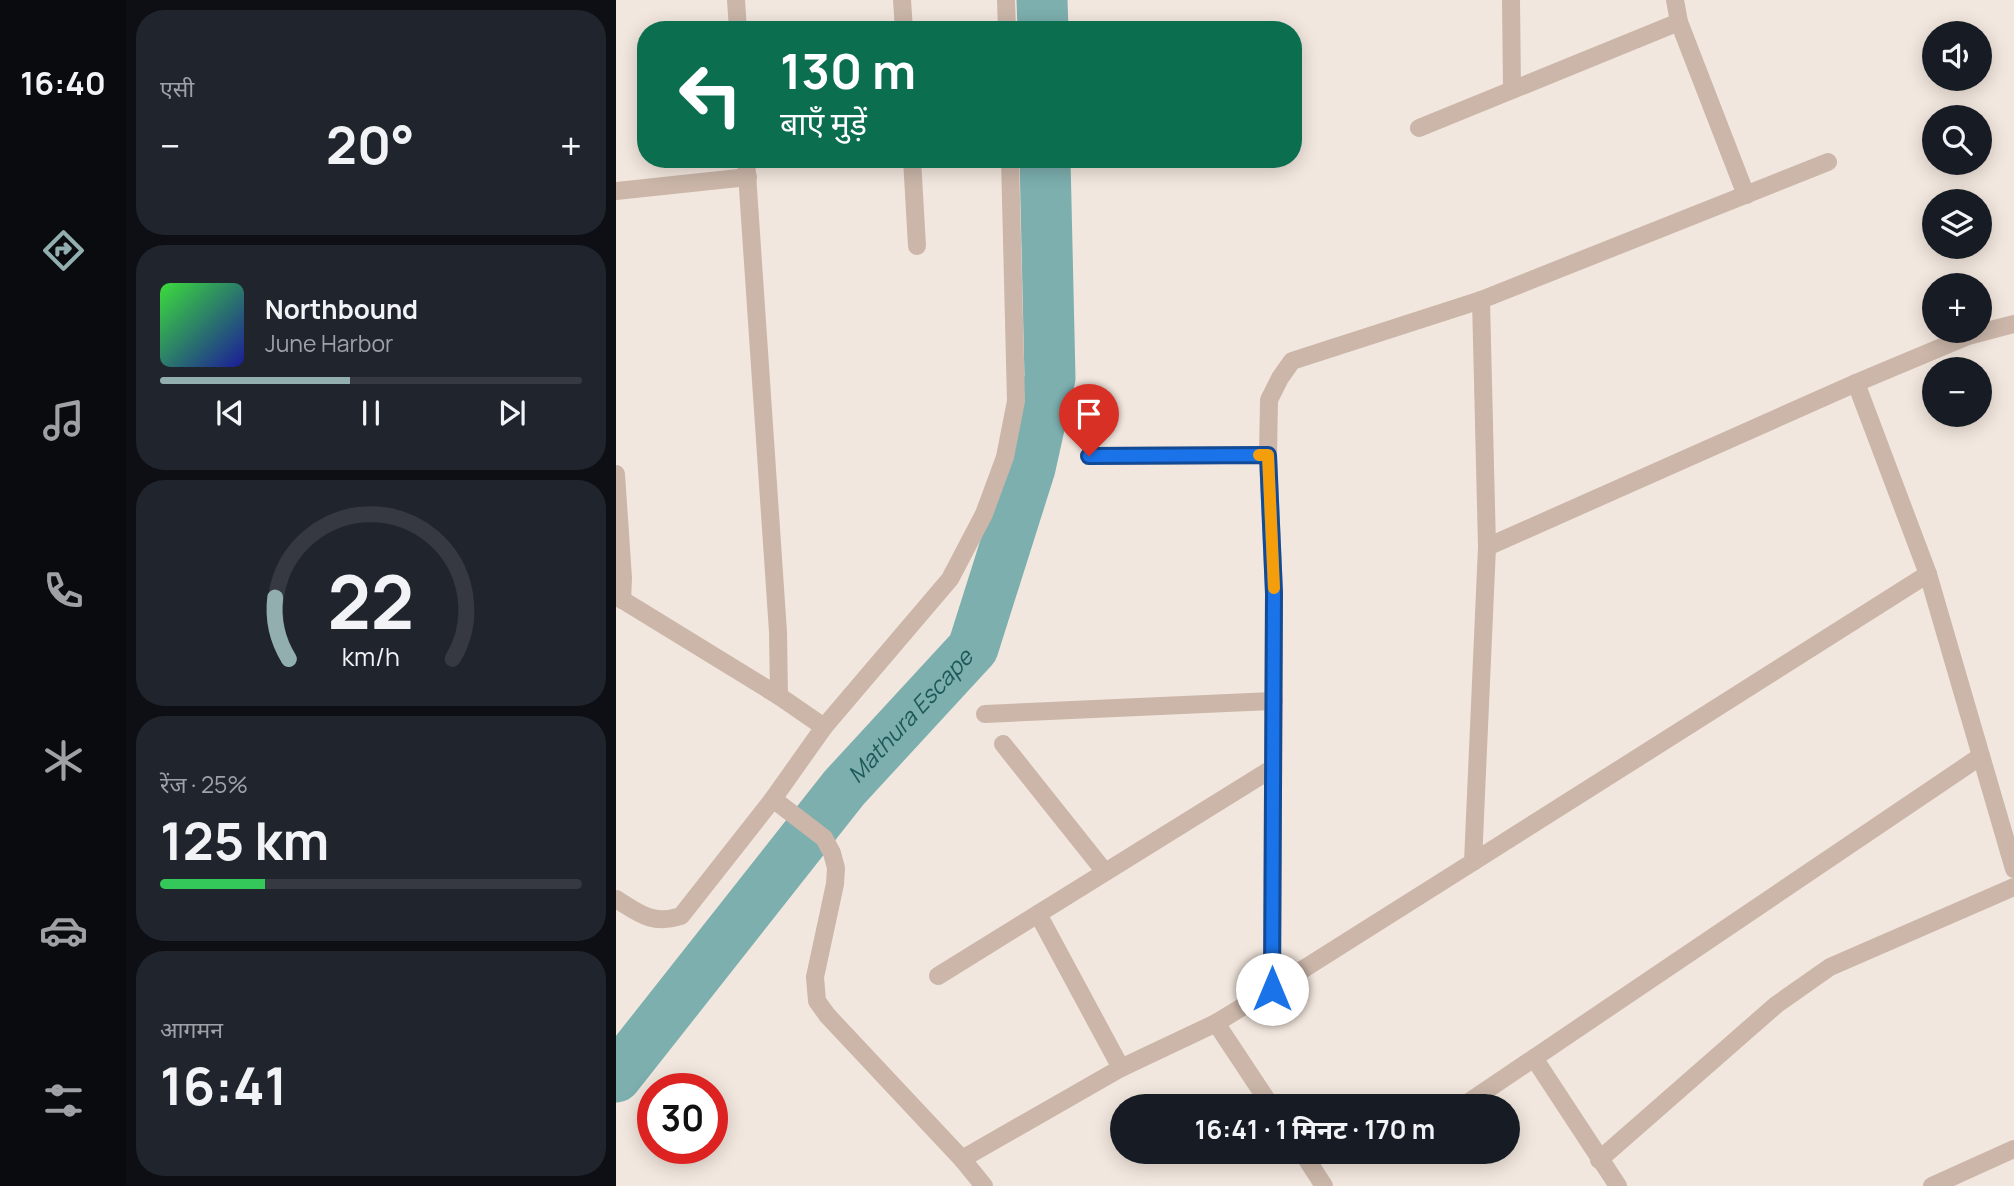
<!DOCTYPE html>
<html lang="hi">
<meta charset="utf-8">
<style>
body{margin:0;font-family:Manrope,"Noto Sans Devanagari",sans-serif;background:#20242c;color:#f1f3f6;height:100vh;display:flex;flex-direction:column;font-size:26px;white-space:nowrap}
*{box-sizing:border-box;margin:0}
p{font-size:23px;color:#9ea1a6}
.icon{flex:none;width:38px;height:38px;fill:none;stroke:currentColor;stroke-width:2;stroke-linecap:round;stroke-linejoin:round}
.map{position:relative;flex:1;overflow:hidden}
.details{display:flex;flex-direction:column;gap:10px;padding:10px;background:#0d0f14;width:490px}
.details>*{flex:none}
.guide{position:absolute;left:21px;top:21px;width:665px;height:147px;border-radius:28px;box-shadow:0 4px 18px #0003;background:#0b6e4f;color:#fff;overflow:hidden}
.tools{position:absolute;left:1306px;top:21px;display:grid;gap:14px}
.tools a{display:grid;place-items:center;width:70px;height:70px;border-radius:50%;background:#171b24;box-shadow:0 4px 18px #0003;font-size:35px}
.speed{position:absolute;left:21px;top:1073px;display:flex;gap:14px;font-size:35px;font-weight:700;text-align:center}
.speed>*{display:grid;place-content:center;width:91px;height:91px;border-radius:50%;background:#171b24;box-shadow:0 4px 18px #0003;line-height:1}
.speed .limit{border:10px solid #d22;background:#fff;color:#111}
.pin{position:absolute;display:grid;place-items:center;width:60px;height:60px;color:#fff;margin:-72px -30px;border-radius:50% 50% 50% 0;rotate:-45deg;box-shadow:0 0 7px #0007}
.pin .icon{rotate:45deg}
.me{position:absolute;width:77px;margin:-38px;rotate:0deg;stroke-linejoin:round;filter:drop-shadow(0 0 5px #0008)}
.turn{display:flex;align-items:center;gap:24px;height:147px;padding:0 28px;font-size:32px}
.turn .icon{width:91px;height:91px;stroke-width:2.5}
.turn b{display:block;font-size:49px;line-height:60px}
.big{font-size:52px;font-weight:700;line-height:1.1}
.details .card{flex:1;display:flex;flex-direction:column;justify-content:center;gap:10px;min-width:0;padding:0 24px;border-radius:28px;background:#20242c}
.details .dial{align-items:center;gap:0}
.dial svg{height:182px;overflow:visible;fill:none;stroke:#363941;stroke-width:7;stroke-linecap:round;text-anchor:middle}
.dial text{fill:#f1f3f6;stroke:none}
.song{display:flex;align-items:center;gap:21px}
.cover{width:84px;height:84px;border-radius:10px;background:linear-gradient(135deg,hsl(120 70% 55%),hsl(240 70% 35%))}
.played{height:7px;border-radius:4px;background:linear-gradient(90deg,#92aeaf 45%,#363941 45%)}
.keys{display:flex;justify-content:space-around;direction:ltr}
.heat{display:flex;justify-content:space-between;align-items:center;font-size:38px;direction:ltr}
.charge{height:10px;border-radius:5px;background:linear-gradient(90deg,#34c759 25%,#363941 0)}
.trip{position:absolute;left:494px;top:1094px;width:410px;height:70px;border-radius:35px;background:#171b24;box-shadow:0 4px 18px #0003;font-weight:700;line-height:70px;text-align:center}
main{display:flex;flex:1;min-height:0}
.menu{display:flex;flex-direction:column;width:126px;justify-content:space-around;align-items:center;background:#090b0e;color:#9ea1a6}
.menu .icon{width:49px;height:49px}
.menu .current{color:#92aeaf}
.menu b{font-size:32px;color:#f1f3f6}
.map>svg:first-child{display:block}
</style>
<main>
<nav class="menu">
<b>16:40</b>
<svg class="icon current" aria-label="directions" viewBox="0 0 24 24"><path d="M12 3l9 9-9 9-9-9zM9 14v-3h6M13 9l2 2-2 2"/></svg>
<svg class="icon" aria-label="music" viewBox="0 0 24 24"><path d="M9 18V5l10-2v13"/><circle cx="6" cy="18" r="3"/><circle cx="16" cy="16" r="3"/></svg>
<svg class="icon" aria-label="phone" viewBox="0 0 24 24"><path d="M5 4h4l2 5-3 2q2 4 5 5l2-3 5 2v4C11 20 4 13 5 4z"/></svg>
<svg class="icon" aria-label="climate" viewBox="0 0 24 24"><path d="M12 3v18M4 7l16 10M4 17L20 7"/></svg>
<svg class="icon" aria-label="car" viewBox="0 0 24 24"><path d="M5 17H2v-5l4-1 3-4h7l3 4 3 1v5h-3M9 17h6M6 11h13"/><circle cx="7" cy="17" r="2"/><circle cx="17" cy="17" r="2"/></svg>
<svg class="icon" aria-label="filters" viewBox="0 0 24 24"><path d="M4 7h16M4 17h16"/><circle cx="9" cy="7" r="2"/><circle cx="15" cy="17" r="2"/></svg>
</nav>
<section class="details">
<div class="card"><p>एसी</p>
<div class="heat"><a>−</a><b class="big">20°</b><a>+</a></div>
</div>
<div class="card">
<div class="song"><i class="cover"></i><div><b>Northbound</b><p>June Harbor</p></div></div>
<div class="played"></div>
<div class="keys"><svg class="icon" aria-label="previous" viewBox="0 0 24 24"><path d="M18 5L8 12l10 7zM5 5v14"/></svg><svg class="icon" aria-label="pause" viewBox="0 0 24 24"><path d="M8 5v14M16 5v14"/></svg><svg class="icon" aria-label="next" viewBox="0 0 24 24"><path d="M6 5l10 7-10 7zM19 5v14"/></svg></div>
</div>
<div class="card dial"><svg viewBox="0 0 100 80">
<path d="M14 69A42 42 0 1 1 86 69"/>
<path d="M14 69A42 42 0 0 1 8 42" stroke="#92aeaf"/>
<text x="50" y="56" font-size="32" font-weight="700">22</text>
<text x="50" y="72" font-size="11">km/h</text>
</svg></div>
<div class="card"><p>रेंज · 25%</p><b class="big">125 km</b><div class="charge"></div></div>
<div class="card"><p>आगमन</p><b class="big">16:41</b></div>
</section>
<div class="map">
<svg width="1398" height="1186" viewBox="0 0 1398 1186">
<rect width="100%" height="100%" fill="#f2e7de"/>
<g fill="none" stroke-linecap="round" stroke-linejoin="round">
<g stroke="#7cafae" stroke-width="51">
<polyline points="426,0 427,30"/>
<path id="s1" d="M0 1077 228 788 357 648 414 468 434 378 429 159"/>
</g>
<g stroke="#cbb6a9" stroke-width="18">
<polyline points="120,0 122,30"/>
<polyline points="286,0 288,30"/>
<polyline points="390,0 391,30"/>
<polyline points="895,0 896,90"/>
<polyline points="1059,0 1063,22 1130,195"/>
<polyline points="803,128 1063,22"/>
<polyline points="130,159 162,632 163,696 208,727"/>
<polyline points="296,159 301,246"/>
<polyline points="394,159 400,401 389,457 368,514 334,579 208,727 157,799 208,838 216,853 220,868 219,884 199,977 201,1001 211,1015 346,1159 505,1068 600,1023"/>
<polyline points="0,191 132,177"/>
<polyline points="1240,383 1312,574 1398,869"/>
<polyline points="473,456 652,455"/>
<polyline points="0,474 7,578 6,600"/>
<polyline points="871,547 1240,383 1352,336 1398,324"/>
<polyline points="0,596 163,696"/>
<polyline points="369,714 658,701"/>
<polyline points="387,744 489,872"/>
<polyline points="857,862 1312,574"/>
<path d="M0 899C24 914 36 925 65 916L157 799"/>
<polyline points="422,914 505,1068"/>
<polyline points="322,976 657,768"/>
<polyline points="656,989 857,862 871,547 865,300"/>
<polyline points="918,1058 1002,1186"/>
<polyline points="655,1106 600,1023 656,989 658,593 652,455 653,400 664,378 676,361 865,300 1212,162"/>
<polyline points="847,1106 1365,756"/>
<polyline points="686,1152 708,1186"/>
<polyline points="346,1159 368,1186"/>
<polyline points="983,1160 1160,1005 1214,967 1398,887"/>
<polyline points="1316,1186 1398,1149"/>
</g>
</g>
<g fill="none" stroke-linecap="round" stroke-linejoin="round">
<defs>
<polyline id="route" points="473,456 652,455 658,593 656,989"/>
</defs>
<use href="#route" stroke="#114b97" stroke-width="18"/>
<use href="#route" stroke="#1a73e8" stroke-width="12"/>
<polyline stroke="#f59e0b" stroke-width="12" points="643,455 652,455 658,588"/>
</g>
<g text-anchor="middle" stroke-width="5" stroke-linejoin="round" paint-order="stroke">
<g font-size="23" font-style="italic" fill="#1e5959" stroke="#faf1ea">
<text dy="8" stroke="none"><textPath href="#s1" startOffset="466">Mathura Escape</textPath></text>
</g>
</g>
</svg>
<div class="tools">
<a><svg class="icon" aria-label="sound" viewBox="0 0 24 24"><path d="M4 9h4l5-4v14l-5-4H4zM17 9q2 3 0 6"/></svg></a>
<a><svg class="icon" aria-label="search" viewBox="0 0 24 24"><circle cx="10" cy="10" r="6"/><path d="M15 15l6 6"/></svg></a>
<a><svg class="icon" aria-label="layers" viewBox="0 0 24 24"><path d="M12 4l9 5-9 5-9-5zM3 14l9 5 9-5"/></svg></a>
<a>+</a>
<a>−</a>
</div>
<div class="speed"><div class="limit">30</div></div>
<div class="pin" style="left:473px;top:456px;background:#d93025"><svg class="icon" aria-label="arrive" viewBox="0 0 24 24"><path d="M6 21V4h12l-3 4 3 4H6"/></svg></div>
<svg class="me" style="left:656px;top:989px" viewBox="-20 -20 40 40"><circle r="19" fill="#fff"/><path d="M0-13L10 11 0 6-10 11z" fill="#1a73e8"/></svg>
<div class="trip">16:41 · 1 मिनट · 170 m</div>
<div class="guide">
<div class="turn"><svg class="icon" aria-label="left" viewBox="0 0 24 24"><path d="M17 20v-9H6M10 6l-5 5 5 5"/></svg><div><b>130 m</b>बाएँ मुड़ें</div></div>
</div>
</div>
</main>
